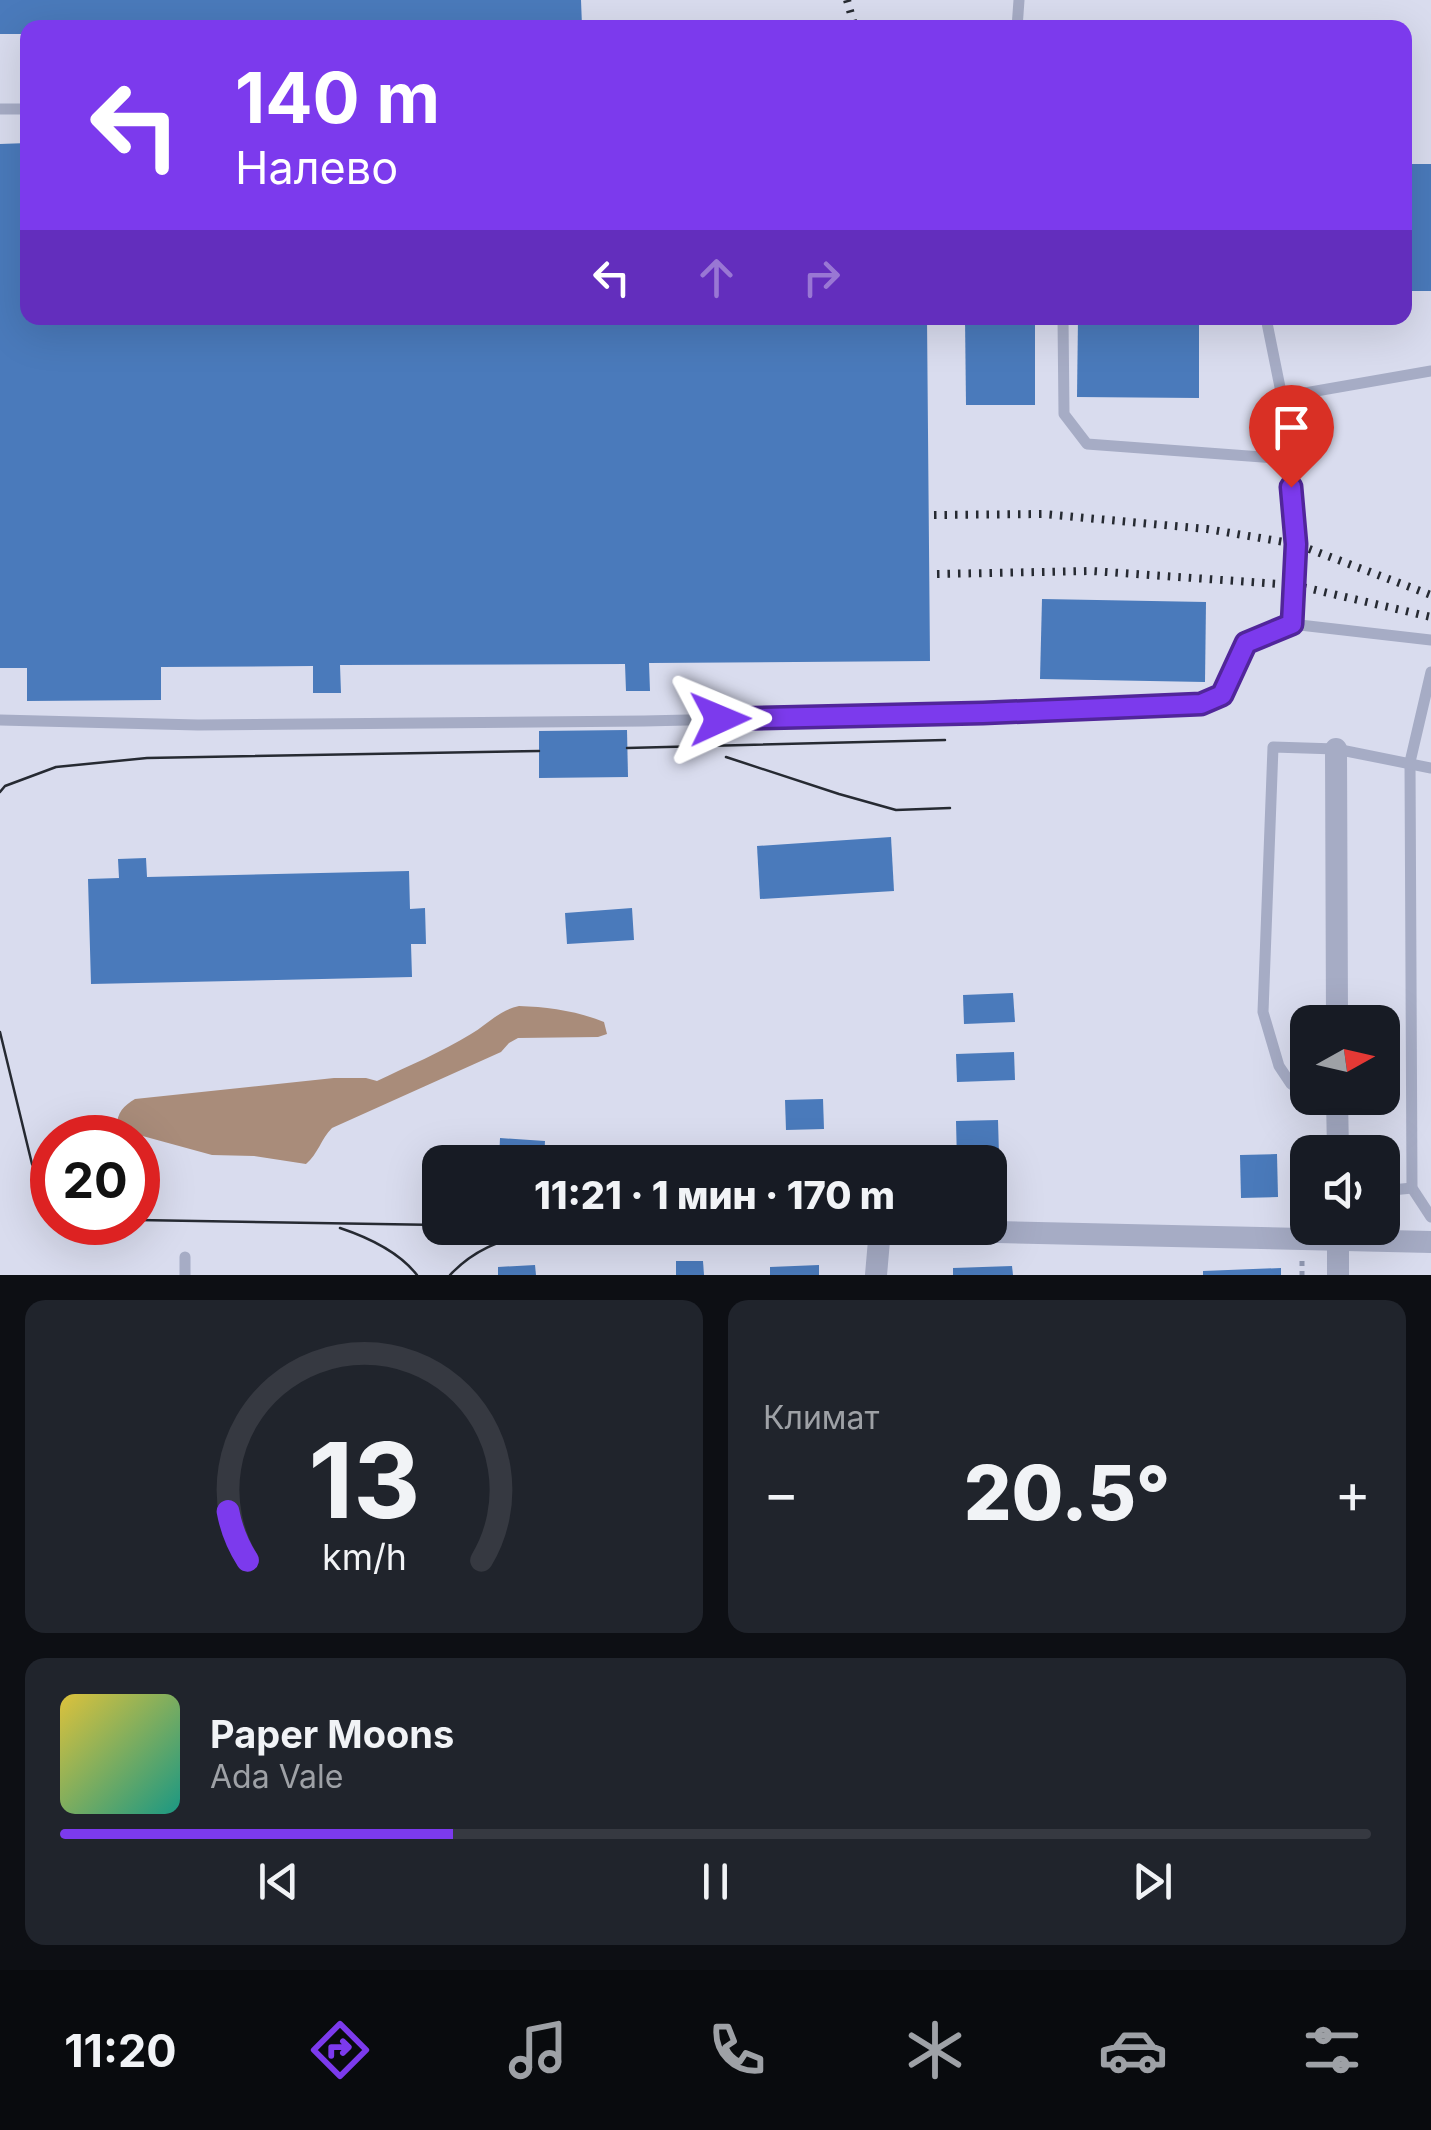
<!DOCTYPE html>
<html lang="ru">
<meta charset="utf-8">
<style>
body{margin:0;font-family:Inter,sans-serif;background:#20242c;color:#f1f3f6;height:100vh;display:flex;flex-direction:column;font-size:38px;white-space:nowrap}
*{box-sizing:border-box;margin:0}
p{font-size:32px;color:#9ea1a6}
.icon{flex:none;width:55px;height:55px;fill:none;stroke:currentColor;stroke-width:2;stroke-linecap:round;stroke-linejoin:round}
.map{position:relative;height:1275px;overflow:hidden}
.panel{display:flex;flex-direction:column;gap:25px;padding:25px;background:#0d0f14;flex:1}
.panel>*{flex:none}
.guide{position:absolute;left:20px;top:20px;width:1392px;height:305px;border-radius:20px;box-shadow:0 10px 40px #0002;background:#7c3aed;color:#fff;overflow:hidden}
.needle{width:65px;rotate:82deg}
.buttons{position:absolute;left:1290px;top:1005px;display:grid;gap:20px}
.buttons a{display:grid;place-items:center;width:110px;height:110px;border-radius:20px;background:#171b24;box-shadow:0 10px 40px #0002;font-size:50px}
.speed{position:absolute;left:30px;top:1115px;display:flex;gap:20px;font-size:50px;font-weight:700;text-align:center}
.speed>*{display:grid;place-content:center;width:130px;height:130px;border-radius:50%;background:#171b24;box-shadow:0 10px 40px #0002;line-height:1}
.speed .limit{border:15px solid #d22;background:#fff;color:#111}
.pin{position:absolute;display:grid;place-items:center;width:85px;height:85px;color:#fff;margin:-102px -42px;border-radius:50% 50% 50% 0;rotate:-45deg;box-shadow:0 0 10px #0007}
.pin .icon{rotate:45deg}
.me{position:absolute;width:110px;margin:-55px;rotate:89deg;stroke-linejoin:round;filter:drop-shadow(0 0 8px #0008)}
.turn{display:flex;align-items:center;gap:35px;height:210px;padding:0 50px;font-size:45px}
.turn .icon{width:130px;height:130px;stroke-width:2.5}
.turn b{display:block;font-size:70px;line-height:85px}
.lanes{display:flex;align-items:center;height:95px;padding:0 50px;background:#0003;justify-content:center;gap:50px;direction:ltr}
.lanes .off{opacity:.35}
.big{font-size:75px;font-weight:800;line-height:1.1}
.panel .widget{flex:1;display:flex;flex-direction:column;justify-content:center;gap:15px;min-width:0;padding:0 35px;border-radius:20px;background:#20242c}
.panel .dial{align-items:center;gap:0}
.dial svg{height:260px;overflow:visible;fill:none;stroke:#363941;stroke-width:7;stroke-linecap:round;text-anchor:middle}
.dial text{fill:#f1f3f6;stroke:none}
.song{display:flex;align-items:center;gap:30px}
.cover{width:120px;height:120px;border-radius:15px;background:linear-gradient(135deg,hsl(50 70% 55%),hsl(170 70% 35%))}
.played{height:10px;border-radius:5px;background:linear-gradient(90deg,#7c3aed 30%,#363941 30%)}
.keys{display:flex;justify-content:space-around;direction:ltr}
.heat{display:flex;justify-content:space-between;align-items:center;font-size:55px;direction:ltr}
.panel .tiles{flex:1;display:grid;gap:25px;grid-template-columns:1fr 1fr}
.widget:last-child{grid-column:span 2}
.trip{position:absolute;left:422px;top:1145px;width:585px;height:100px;border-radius:20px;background:#171b24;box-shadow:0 10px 40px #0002;font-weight:800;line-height:100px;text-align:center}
.menu{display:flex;height:160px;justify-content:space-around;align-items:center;background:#090b0e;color:#9ea1a6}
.menu .icon{width:70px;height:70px}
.menu .selected{color:#7c3aed}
.menu b{font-size:45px;color:#f1f3f6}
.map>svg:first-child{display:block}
</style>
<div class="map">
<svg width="1431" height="1275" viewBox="0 0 1431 1275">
<rect width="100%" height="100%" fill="#d9dcee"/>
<path fill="#a98c7a" d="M519 1006C548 1007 577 1011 604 1022L607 1034 598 1037 518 1038 509 1043 501 1052 332 1128C321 1139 318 1154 306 1164L254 1156 212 1155 117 1129C116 1114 123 1106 135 1099L334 1078H366L377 1081C408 1066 442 1052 471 1034 488 1024 499 1010 519 1006Z"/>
<g fill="#4a7abb">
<polygon points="0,0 581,0 582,26 28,28 28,34 0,34"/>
<polygon points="28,143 28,318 927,318 930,661 649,663 650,691 626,691 625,664 340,665 341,693 313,693 313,666 161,667 161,700 27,701 27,668 0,668 0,144"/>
<rect x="1405" y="164" width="26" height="127"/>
<polygon points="965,318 1035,318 1035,405 966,405"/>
<polygon points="1078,318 1199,318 1199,398 1077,397"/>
<polygon points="1042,599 1206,602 1205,682 1040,679"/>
<polygon points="627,730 628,777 539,778 539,731"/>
<polygon points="891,837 894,891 760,899 757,846"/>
<polygon points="146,858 147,877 409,871 410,909 425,908 426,944 411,944 412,977 91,984 88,879 119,878 118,859"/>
<polygon points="632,908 634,940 567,944 565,913"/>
<polygon points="1013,993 1015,1022 964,1024 963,995"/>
<polygon points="1014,1052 1015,1080 957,1082 956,1054"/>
<polygon points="823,1099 824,1129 786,1130 785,1100"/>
<polygon points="998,1120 1000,1190 990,1191 990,1162 957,1162 956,1121"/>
<polygon points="500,1138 545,1141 544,1162 499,1162"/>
<rect x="601" y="1150" width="87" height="12"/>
<polygon points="827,1152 827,1162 793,1162 792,1153"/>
<polygon points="1277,1154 1278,1197 1241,1198 1240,1155"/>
<polygon points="676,1261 703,1261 704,1275 676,1275"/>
<polygon points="535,1265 536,1275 498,1275 498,1267"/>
<polygon points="819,1265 819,1275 770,1275 770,1267"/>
<polygon points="1012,1266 1013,1275 953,1275 953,1268"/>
<polygon points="1281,1268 1281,1275 1203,1275 1203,1271"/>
</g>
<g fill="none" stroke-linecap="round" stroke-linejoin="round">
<polyline stroke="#9098b1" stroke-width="5" stroke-dasharray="5 5" stroke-linecap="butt" points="1302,1261 1302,1275"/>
<g stroke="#a6acc5" stroke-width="11">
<polyline points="1017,28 1019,0"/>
<polyline points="0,109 28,109"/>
<polyline points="1063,318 1064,414 1087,444 1288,459"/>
<polyline points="1266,318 1282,397 1431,371"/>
<polyline points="1282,397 1296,544 1291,624"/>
<polyline points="1431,672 1410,762 1412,1188 1431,1217"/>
<polyline points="0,720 198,725 644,721 983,713 1201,703 1221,695 1246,643 1291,624 1431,640"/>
<polyline points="1308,1095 1291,1084 1279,1066 1263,1012 1273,747 1336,749 1431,768"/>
<polyline points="1312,1098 1337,1114"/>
<polyline points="1382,1191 1412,1188"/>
<polyline points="185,1257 185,1275"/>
</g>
<g stroke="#a6acc5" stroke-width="22">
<polyline points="1336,749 1337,1022"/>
<polyline points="1337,1098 1338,1152"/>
<polyline points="824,1228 1431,1242"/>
<polyline points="1338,1228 1338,1275"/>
<polyline points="876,1275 880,1229"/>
</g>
<g stroke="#262a32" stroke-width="2.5">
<polyline points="627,748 945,740"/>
<polyline points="726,757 839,794 896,810 950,808"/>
<polyline points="0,792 5,786 56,767 147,758 539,751"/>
<polyline points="0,1032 32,1164 52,1196"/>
<polyline points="138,1220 440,1225"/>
<path d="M340 1228C367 1237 399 1252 417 1275"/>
<polyline points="533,1228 708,1230"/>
<path d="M450 1275C478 1245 506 1240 544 1228"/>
</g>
<g stroke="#262a32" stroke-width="8" stroke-dasharray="2.5 8" stroke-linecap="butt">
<polyline points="847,0 855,28"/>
<polyline points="934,515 1043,514 1207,529 1296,544 1431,595"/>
<polyline points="937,574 1092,571 1294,585 1431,617"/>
</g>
</g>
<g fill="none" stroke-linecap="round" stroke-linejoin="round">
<defs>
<polyline id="route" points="720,719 983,713 1201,704 1222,695 1246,643 1292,624 1296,544 1291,487"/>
</defs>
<use href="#route" stroke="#51269a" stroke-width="25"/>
<use href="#route" stroke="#7c3aed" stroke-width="18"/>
</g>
</svg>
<div class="buttons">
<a><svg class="needle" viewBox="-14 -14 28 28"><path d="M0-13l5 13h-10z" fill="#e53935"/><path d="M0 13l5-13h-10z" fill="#9ea1a6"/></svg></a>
<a><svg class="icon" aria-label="sound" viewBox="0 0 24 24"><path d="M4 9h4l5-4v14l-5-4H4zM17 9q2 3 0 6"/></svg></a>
</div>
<div class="speed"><div class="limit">20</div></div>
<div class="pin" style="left:1291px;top:487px;background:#d93025"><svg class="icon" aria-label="arrive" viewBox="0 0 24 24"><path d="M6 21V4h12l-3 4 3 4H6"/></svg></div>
<svg class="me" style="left:720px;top:719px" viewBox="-20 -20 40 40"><path d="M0-17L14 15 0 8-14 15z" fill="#7c3aed" stroke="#fff" stroke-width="4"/></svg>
<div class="trip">11:21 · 1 мин · 170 m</div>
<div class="guide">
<div class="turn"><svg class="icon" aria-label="left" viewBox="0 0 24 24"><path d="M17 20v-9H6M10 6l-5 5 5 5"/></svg><div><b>140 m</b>Налево</div></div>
<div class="lanes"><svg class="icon" aria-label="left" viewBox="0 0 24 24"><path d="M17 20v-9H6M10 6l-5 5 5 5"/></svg><svg class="icon off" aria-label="ahead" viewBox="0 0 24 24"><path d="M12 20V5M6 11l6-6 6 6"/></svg><svg class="icon off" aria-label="right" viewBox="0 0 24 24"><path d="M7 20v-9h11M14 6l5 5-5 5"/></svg></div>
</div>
</div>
<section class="panel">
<div class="tiles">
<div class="widget dial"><svg viewBox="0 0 100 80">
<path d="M14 69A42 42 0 1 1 86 69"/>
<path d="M14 69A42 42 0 0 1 8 54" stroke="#7c3aed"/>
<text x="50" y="56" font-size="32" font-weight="700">13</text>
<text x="50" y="72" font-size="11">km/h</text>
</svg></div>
<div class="widget"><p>Климат</p>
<div class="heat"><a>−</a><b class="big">20.5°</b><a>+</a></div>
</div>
<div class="widget">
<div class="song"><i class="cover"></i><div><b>Paper Moons</b><p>Ada Vale</p></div></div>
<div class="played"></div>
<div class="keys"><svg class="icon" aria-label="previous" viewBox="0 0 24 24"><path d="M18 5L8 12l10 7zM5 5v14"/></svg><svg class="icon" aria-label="pause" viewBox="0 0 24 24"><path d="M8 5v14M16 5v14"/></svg><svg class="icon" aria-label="next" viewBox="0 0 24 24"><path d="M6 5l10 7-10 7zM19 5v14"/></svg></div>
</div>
</div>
</section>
<nav class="menu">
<b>11:20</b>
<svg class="icon selected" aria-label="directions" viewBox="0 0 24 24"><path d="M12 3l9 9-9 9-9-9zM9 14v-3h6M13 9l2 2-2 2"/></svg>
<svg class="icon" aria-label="music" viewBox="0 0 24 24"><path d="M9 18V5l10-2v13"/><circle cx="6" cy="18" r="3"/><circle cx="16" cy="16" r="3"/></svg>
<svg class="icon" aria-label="phone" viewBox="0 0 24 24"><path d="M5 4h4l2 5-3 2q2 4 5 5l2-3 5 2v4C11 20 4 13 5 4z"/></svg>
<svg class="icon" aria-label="climate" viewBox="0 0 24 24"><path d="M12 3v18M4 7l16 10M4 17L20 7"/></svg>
<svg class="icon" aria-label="car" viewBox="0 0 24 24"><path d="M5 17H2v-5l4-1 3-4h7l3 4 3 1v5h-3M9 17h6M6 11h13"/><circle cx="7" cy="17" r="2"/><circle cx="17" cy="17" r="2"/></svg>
<svg class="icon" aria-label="filters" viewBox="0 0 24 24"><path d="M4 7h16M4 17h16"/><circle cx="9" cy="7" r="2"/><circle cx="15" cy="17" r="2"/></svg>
</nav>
